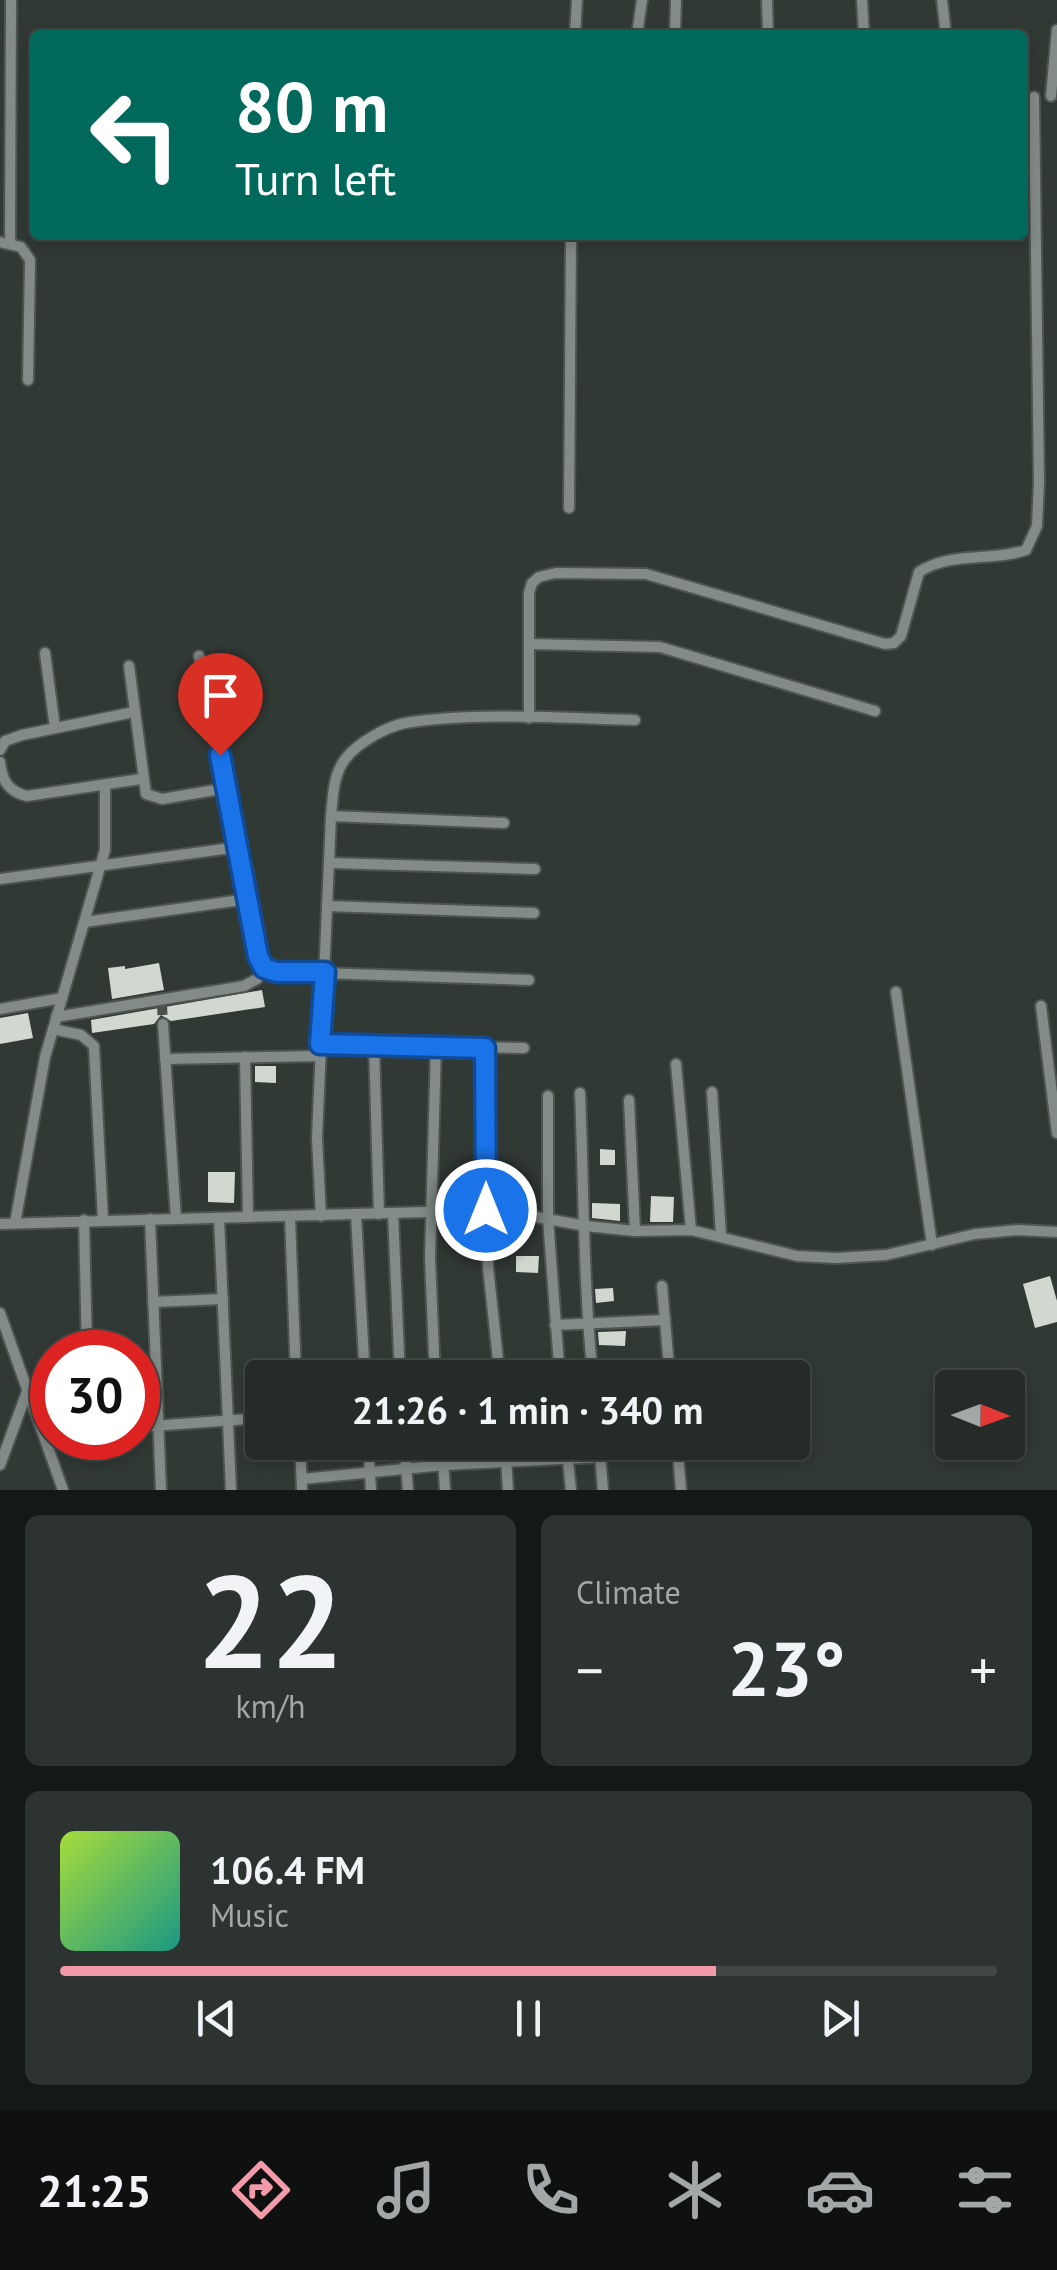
<!DOCTYPE html>
<meta charset="utf-8">
<style>
body{margin:0;font-family:"PT Sans",sans-serif;background:#2d3330;color:#f1f3f6;height:100vh;display:flex;flex-direction:column;font-size:38px;white-space:nowrap}
*{box-sizing:border-box;margin:0}
p{font-size:32px;color:#a3a7a8}
.icon{flex:none;width:55px;height:55px;fill:none;stroke:currentColor;stroke-width:2;stroke-linecap:round;stroke-linejoin:round}
.map{position:relative;height:1490px;overflow:hidden}
.details{display:flex;flex-direction:column;gap:25px;padding:25px;background:#141816;flex:1}
.details>*{flex:none}
.top-card{position:absolute;left:30px;top:30px;width:998px;height:210px;border-radius:10px;box-shadow:0 5px 15px #0003,0 0 0 2px #424745;background:#00695c;color:#fff;overflow:hidden}
.needle{width:65px;rotate:91deg}
.controls{position:absolute;left:935px;top:1370px;display:grid;gap:20px}
.controls a{display:grid;place-items:center;width:90px;height:90px;border-radius:10px;background:#252b28;box-shadow:0 5px 15px #0003,0 0 0 2px #424745;font-size:50px}
.speed{position:absolute;left:30px;top:1330px;display:flex;gap:20px;font-size:50px;font-weight:700;text-align:center}
.speed>*{display:grid;place-content:center;width:130px;height:130px;border-radius:50%;background:#252b28;box-shadow:0 5px 15px #0003,0 0 0 2px #424745;line-height:1}
.speed .limit{border:15px solid #d22;background:#fff;color:#111}
.pin{position:absolute;display:grid;place-items:center;width:85px;height:85px;color:#fff;margin:-102px -42px;border-radius:50% 50% 50% 0;rotate:-45deg;box-shadow:0 0 10px #0007}
.pin .icon{rotate:45deg}
.me{position:absolute;width:110px;margin:-55px;rotate:0deg;stroke-linejoin:round;filter:drop-shadow(0 0 8px #0008)}
.turn{display:flex;align-items:center;gap:35px;height:210px;padding:0 40px;font-size:45px}
.turn .icon{width:130px;height:130px;stroke-width:2.5}
.turn b{display:block;font-size:70px;line-height:85px}
.big{font-size:75px;font-weight:600;line-height:1.1}
.details .tile{flex:1;display:flex;flex-direction:column;justify-content:center;gap:15px;min-width:0;padding:0 35px;border-radius:15px;background:#2d3330}
.details .dial{align-items:center;gap:0}
.dial b{font-size:130px;line-height:1}
.song{display:flex;align-items:center;gap:30px}
.cover{width:120px;height:120px;border-radius:15px;background:linear-gradient(135deg,hsl(80 70% 55%),hsl(170 70% 35%))}
.played{height:10px;border-radius:5px;background:linear-gradient(90deg,#f39aa9 70%,#424745 70%)}
.keys{display:flex;justify-content:space-around;direction:ltr}
.heat{display:flex;justify-content:space-between;align-items:center;font-size:55px;direction:ltr}
.details .tiles{flex:1;display:grid;gap:25px;grid-template-columns:1fr 1fr}
.tile:last-child{grid-column:span 2}
.trip{position:absolute;left:245px;top:1360px;width:565px;height:100px;border-radius:10px;background:#252b28;box-shadow:0 5px 15px #0003,0 0 0 2px #424745;font-weight:600;line-height:100px;text-align:center}
.tab-bar{display:flex;height:160px;justify-content:space-around;align-items:center;background:#0f1110;color:#a3a7a8}
.tab-bar .icon{width:70px;height:70px}
.tab-bar .on{color:#f39aa9}
.tab-bar b{font-size:45px;color:#f1f3f6}
.map>svg:first-child{display:block}
</style>
<div class="map">
<svg width="1057" height="1490" viewBox="0 0 1057 1490">
<rect width="100%" height="100%" fill="#313935"/>
<g fill="#d2d7d0">
<polygon points="159,963 164,990 112,999 108,968 125,966 125,969"/>
<polygon points="262,990 265,1007 171,1021 161,1015 154,1024 92,1033 91,1020"/>
<polygon points="28,1013 33,1038 0,1044 0,1018"/>
<polygon points="255,1066 276,1066 276,1083 255,1082"/>
<polygon points="600,1149 615,1150 615,1165 600,1165"/>
<polygon points="208,1172 235,1172 234,1203 208,1202"/>
<polygon points="651,1196 674,1197 673,1222 650,1222"/>
<polygon points="592,1203 620,1204 620,1221 592,1218"/>
<polygon points="516,1256 539,1256 538,1273 516,1272"/>
<polygon points="1050,1276 1057,1301 1057,1322 1035,1328 1023,1284"/>
<polygon points="613,1288 614,1301 596,1303 595,1289"/>
<polygon points="626,1331 625,1346 599,1345 598,1332"/>
</g>
<g fill="none" stroke-linecap="round" stroke-linejoin="round">
<polyline stroke="#4a514d" stroke-width="10" stroke-dasharray="10 5" stroke-linecap="butt" points="162,1005 163,1024"/>
<defs>
<g id="street">
<polyline points="767,0 768,35"/>
<polyline points="862,0 864,35"/>
<polyline points="942,0 946,35"/>
<polyline points="675,32 676,0"/>
<polyline points="575,35 577,0"/>
<polyline points="637,35 642,0"/>
<polyline points="1051,96 1057,30"/>
<polyline points="0,242 21,247 30,260 28,380"/>
<polyline points="10,243 11,0"/>
<polyline points="569,508 571,235"/>
<polyline points="529,644 660,647 875,711"/>
<polyline points="45,653 55,728"/>
<polyline points="199,656 258,956 265,968 290,972 529,980"/>
<polyline points="129,666 146,794 162,799 227,788"/>
<path d="M529 718V593L532 583 539 577 556 573 646 574 885 644 894 643 901 636 919 572C952 551 991 562 1026 550L1037 526 1039 482 1034 97"/>
<polyline points="0,750 5,741 22,735 134,712"/>
<path d="M0 762C2 781 9 792 27 796L141 779"/>
<polyline points="331,816 504,823"/>
<polyline points="330,863 535,869"/>
<polyline points="0,879 239,847"/>
<polyline points="327,906 534,913"/>
<polyline points="85,922 248,899"/>
<polyline points="896,992 932,1245"/>
<polyline points="1041,1006 1057,1133"/>
<polyline points="0,1009 62,998"/>
<polyline points="56,1017 244,986 257,979 265,968"/>
<polyline points="163,1024 176,1219"/>
<polyline points="53,1029 81,1035 94,1046 103,1220"/>
<polyline points="320,1044 524,1048"/>
<polyline points="374,1045 379,1214"/>
<polyline points="485,1047 488,1267 500,1378"/>
<polyline points="245,1057 248,1217"/>
<polyline points="165,1059 320,1056"/>
<polyline points="676,1064 691,1230"/>
<polyline points="712,1092 721,1236"/>
<path d="M580 1093C584 1188 583 1283 593 1378"/>
<polyline points="548,1096 548,1219 560,1378"/>
<polyline points="629,1100 635,1231"/>
<polyline points="393,1213 400,1378"/>
<polyline points="356,1215 365,1378"/>
<path d="M321 1216 317 1138 331 816C333 796 333 774 346 758 359 742 386 727 405 723 474 712 564 718 635 720"/>
<polyline points="290,1217 296,1378"/>
<polyline points="219,1218 231,1490"/>
<polyline points="150,1219 161,1490"/>
<polyline points="84,1220 87,1352"/>
<polyline points="15,1223 45,1057 105,850 105,785"/>
<polyline points="0,1224 498,1210 586,1226 635,1231 691,1230 797,1256 836,1258 886,1255 975,1234 1018,1230 1057,1232"/>
<polyline points="662,1286 670,1378"/>
<polyline points="153,1302 223,1299"/>
<polyline points="0,1313 63,1490"/>
<polyline points="555,1325 665,1320"/>
<polyline points="435,1378 430,1258 436,1047"/>
<polyline points="138,1427 262,1418"/>
<polyline points="300,1442 302,1490"/>
<polyline points="368,1442 371,1490"/>
<polyline points="404,1442 408,1490"/>
<polyline points="442,1442 445,1490"/>
<polyline points="505,1442 508,1490"/>
<polyline points="566,1442 571,1490"/>
<polyline points="599,1442 603,1490"/>
<polyline points="677,1442 681,1490"/>
<polyline points="0,1465 28,1389"/>
<polyline points="302,1479 444,1465 601,1457"/>
</g>
</defs>
<use href="#street" stroke="#4e5451" stroke-width="14"/>
<use href="#street" stroke="#828b87" stroke-width="10"/>
</g>
<g fill="none" stroke-linecap="round" stroke-linejoin="round">
<defs>
<polyline id="route" points="220,755 258,956 264,968 276,972 325,972 320,1044 485,1048 486,1210"/>
</defs>
<use href="#route" stroke="#114b97" stroke-width="25"/>
<use href="#route" stroke="#1a73e8" stroke-width="18"/>
</g>
</svg>
<div class="controls">
<a><svg class="needle" viewBox="-14 -14 28 28"><path d="M0-13l5 13h-10z" fill="#e53935"/><path d="M0 13l5-13h-10z" fill="#a3a7a8"/></svg></a>
</div>
<div class="speed"><div class="limit">30</div></div>
<div class="pin" style="left:220px;top:755px;background:#d93025"><svg class="icon" aria-label="arrive" viewBox="0 0 24 24"><path d="M6 21V4h12l-3 4 3 4H6"/></svg></div>
<svg class="me" style="left:486px;top:1210px" viewBox="-20 -20 40 40"><circle r="17" fill="#1a73e8" stroke="#fff" stroke-width="3"/><path d="M0-11L8 9 0 5-8 9z" fill="#fff"/></svg>
<div class="trip">21:26 · 1 min · 340 m</div>
<div class="top-card">
<div class="turn"><svg class="icon" aria-label="left" viewBox="0 0 24 24"><path d="M17 20v-9H6M10 6l-5 5 5 5"/></svg><div><b>80 m</b>Turn left</div></div>
</div>
</div>
<section class="details">
<div class="tiles">
<div class="tile dial"><b>22</b><p>km/h</p></div>
<div class="tile"><p>Climate</p>
<div class="heat"><a>−</a><b class="big">23°</b><a>+</a></div>
</div>
<div class="tile">
<div class="song"><i class="cover"></i><div><b>106.4 FM</b><p>Music</p></div></div>
<div class="played"></div>
<div class="keys"><svg class="icon" aria-label="previous" viewBox="0 0 24 24"><path d="M18 5L8 12l10 7zM5 5v14"/></svg><svg class="icon" aria-label="pause" viewBox="0 0 24 24"><path d="M8 5v14M16 5v14"/></svg><svg class="icon" aria-label="next" viewBox="0 0 24 24"><path d="M6 5l10 7-10 7zM19 5v14"/></svg></div>
</div>
</div>
</section>
<nav class="tab-bar">
<b>21:25</b>
<svg class="icon on" aria-label="directions" viewBox="0 0 24 24"><path d="M12 3l9 9-9 9-9-9zM9 14v-3h6M13 9l2 2-2 2"/></svg>
<svg class="icon" aria-label="music" viewBox="0 0 24 24"><path d="M9 18V5l10-2v13"/><circle cx="6" cy="18" r="3"/><circle cx="16" cy="16" r="3"/></svg>
<svg class="icon" aria-label="phone" viewBox="0 0 24 24"><path d="M5 4h4l2 5-3 2q2 4 5 5l2-3 5 2v4C11 20 4 13 5 4z"/></svg>
<svg class="icon" aria-label="climate" viewBox="0 0 24 24"><path d="M12 3v18M4 7l16 10M4 17L20 7"/></svg>
<svg class="icon" aria-label="car" viewBox="0 0 24 24"><path d="M5 17H2v-5l4-1 3-4h7l3 4 3 1v5h-3M9 17h6M6 11h13"/><circle cx="7" cy="17" r="2"/><circle cx="17" cy="17" r="2"/></svg>
<svg class="icon" aria-label="filters" viewBox="0 0 24 24"><path d="M4 7h16M4 17h16"/><circle cx="9" cy="7" r="2"/><circle cx="15" cy="17" r="2"/></svg>
</nav>
